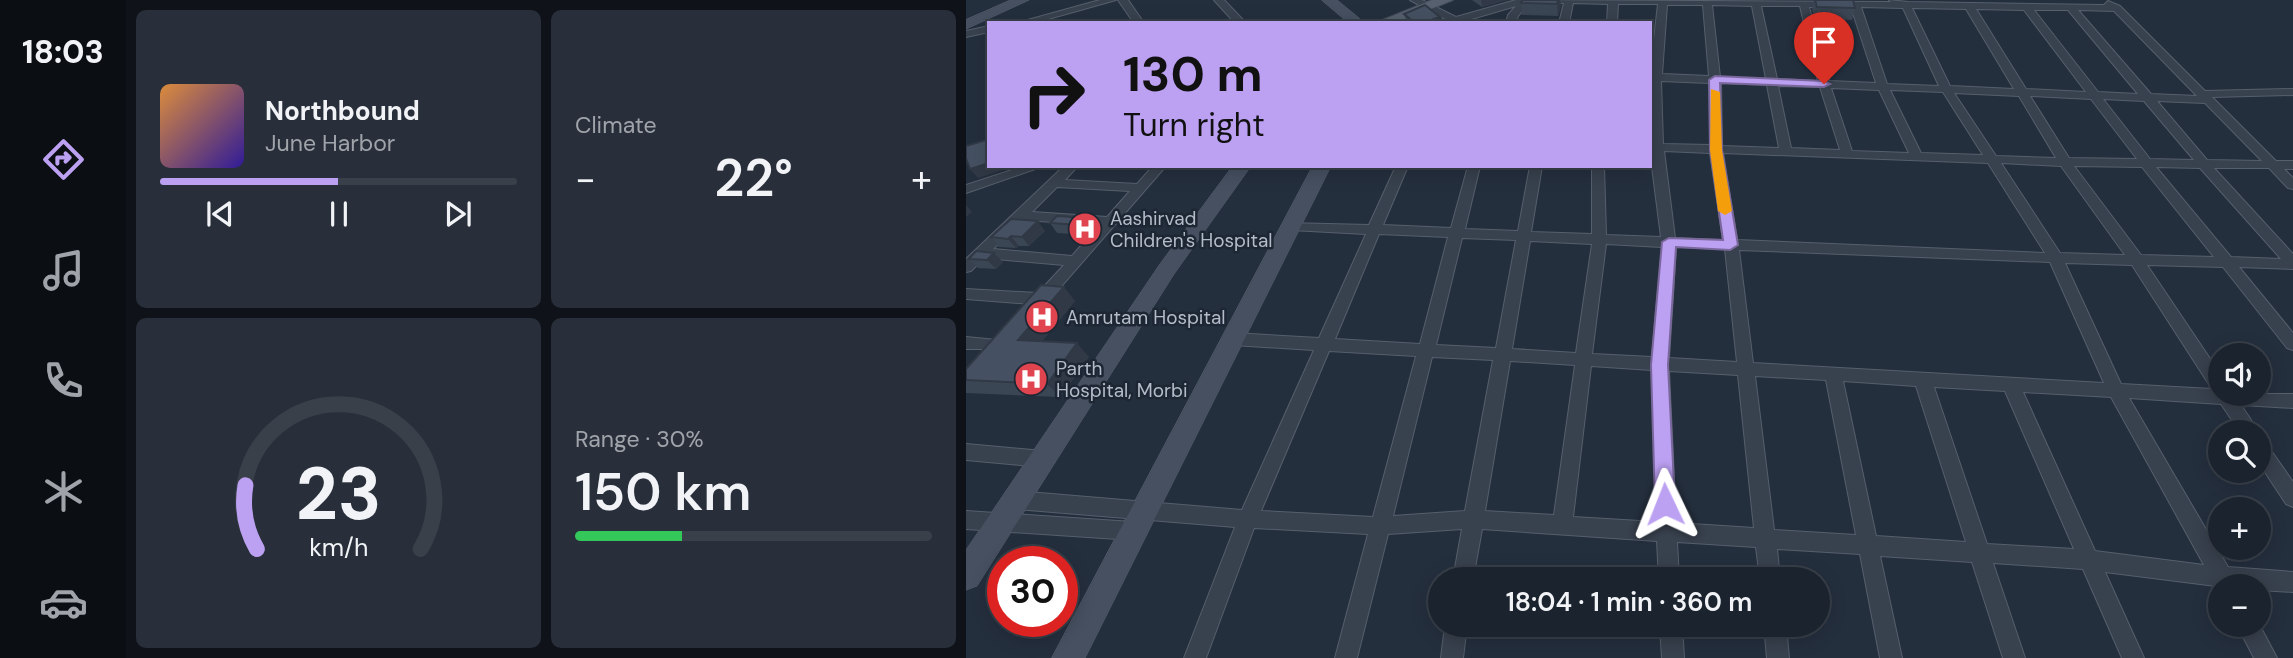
<!DOCTYPE html>
<meta charset="utf-8">
<style>
body{margin:0;font-family:"DM Sans",sans-serif;background:#282f3a;color:#f1f3f6;height:100vh;display:flex;flex-direction:column;font-size:26px;white-space:nowrap}
*{box-sizing:border-box;margin:0}
p{font-size:23px;color:#a0a4aa}
.icon{flex:none;width:38px;height:38px;fill:none;stroke:currentColor;stroke-width:2;stroke-linecap:round;stroke-linejoin:round}
.map{position:relative;flex:1;overflow:hidden}
.sheet{display:flex;flex-direction:column;gap:10px;padding:10px;background:#0f1319;width:840px}
.sheet>*{flex:none}
.top-card{position:absolute;left:21px;top:21px;width:665px;height:147px;border-radius:0px;box-shadow:0 4px 18px #0003,0 0 0 2px #39404a;background:#bca0f2;color:#111;overflow:hidden}
.tools{position:absolute;left:1242px;top:343px;display:grid;gap:14px}
.tools a{display:grid;place-items:center;width:63px;height:63px;border-radius:50%;background:#1b232e;box-shadow:0 4px 18px #0003,0 0 0 2px #39404a;font-size:35px}
.speed{position:absolute;left:21px;top:546px;display:flex;gap:14px;font-size:35px;font-weight:700;text-align:center}
.speed>*{display:grid;place-content:center;width:91px;height:91px;border-radius:50%;background:#1b232e;box-shadow:0 4px 18px #0003,0 0 0 2px #39404a;line-height:1}
.speed .limit{border:10px solid #d22;background:#fff;color:#111}
.pin{position:absolute;display:grid;place-items:center;width:60px;height:60px;color:#fff;margin:-72px -30px;border-radius:50% 50% 50% 0;rotate:-45deg;box-shadow:0 0 7px #0007}
.pin .icon{rotate:45deg}
.me{position:absolute;width:77px;margin:-38px;rotate:358deg;stroke-linejoin:round;filter:drop-shadow(0 0 5px #0008)}
.turn{display:flex;align-items:center;gap:24px;height:147px;padding:0 21px;font-size:32px}
.turn .icon{width:91px;height:91px;stroke-width:2.5}
.turn b{display:block;font-size:49px;line-height:60px}
.big{font-size:52px;font-weight:600;line-height:1.1}
.sheet .tile{flex:1;display:flex;flex-direction:column;justify-content:center;gap:10px;min-width:0;padding:0 24px;border-radius:10px;background:#282f3a}
.sheet .dial{align-items:center;gap:0}
.dial svg{height:182px;overflow:visible;fill:none;stroke:#39404a;stroke-width:7;stroke-linecap:round;text-anchor:middle}
.dial text{fill:#f1f3f6;stroke:none}
.song{display:flex;align-items:center;gap:21px}
.cover{width:84px;height:84px;border-radius:10px;background:linear-gradient(135deg,hsl(30 70% 55%),hsl(250 70% 35%))}
.played{height:7px;border-radius:4px;background:linear-gradient(90deg,#bca0f2 50%,#39404a 50%)}
.keys{display:flex;justify-content:space-around;direction:ltr}
.heat{display:flex;justify-content:space-between;align-items:center;font-size:38px;direction:ltr}
.charge{height:10px;border-radius:5px;background:linear-gradient(90deg,#34c759 30%,#39404a 0)}
.sheet .tiles{flex:1;display:grid;gap:10px;grid-template-columns:repeat(2,1fr)}
.trip{position:absolute;left:462px;top:567px;width:402px;height:70px;border-radius:35px;background:#1b232e;box-shadow:0 4px 18px #0003,0 0 0 2px #39404a;font-weight:600;line-height:70px;text-align:center}
main{display:flex;flex:1;min-height:0}
.dock{display:flex;flex-direction:column;width:126px;justify-content:space-around;align-items:center;background:#0b0e12;color:#a0a4aa}
.dock .icon{width:49px;height:49px}
.dock .current{color:#bca0f2}
.dock b{font-size:32px;color:#f1f3f6}
.map>svg:first-child{display:block}
</style>
<main>
<nav class="dock">
<b>18:03</b>
<svg class="icon current" aria-label="directions" viewBox="0 0 24 24"><path d="M12 3l9 9-9 9-9-9zM9 14v-3h6M13 9l2 2-2 2"/></svg>
<svg class="icon" aria-label="music" viewBox="0 0 24 24"><path d="M9 18V5l10-2v13"/><circle cx="6" cy="18" r="3"/><circle cx="16" cy="16" r="3"/></svg>
<svg class="icon" aria-label="phone" viewBox="0 0 24 24"><path d="M5 4h4l2 5-3 2q2 4 5 5l2-3 5 2v4C11 20 4 13 5 4z"/></svg>
<svg class="icon" aria-label="climate" viewBox="0 0 24 24"><path d="M12 3v18M4 7l16 10M4 17L20 7"/></svg>
<svg class="icon" aria-label="car" viewBox="0 0 24 24"><path d="M5 17H2v-5l4-1 3-4h7l3 4 3 1v5h-3M9 17h6M6 11h13"/><circle cx="7" cy="17" r="2"/><circle cx="17" cy="17" r="2"/></svg>
</nav>
<section class="sheet">
<div class="tiles">
<div class="tile">
<div class="song"><i class="cover"></i><div><b>Northbound</b><p>June Harbor</p></div></div>
<div class="played"></div>
<div class="keys"><svg class="icon" aria-label="previous" viewBox="0 0 24 24"><path d="M18 5L8 12l10 7zM5 5v14"/></svg><svg class="icon" aria-label="pause" viewBox="0 0 24 24"><path d="M8 5v14M16 5v14"/></svg><svg class="icon" aria-label="next" viewBox="0 0 24 24"><path d="M6 5l10 7-10 7zM19 5v14"/></svg></div>
</div>
<div class="tile"><p>Climate</p>
<div class="heat"><a>−</a><b class="big">22°</b><a>+</a></div>
</div>
<div class="tile dial"><svg viewBox="0 0 100 80">
<path d="M14 69A42 42 0 1 1 86 69"/>
<path d="M14 69A42 42 0 0 1 9 41" stroke="#bca0f2"/>
<text x="50" y="56" font-size="32" font-weight="700">23</text>
<text x="50" y="72" font-size="11">km/h</text>
</svg></div>
<div class="tile"><p>Range · 30%</p><b class="big">150 km</b><div class="charge"></div></div>
</div>
</section>
<div class="map">
<svg width="1327" height="658" viewBox="0 0 1327 658">
<rect width="100%" height="100%" fill="#242f3e"/>
<g fill="none" stroke-linecap="round" stroke-linejoin="round">
<defs>
<g id="street">
<polygon points="134,0 150,0 68,23 58,21"/>
<polygon points="152,0 162,0 178,23 168,23"/>
<polygon points="248,0 258,0 280,23 269,23"/>
<path d="M444 0H456L490 17 550 0 925 2 923 0 942 2 1138 5 1142 1 1154 6 1239 91 1327 89V95L1246 97 1310 161H1327V169H1318L1327 178V189L1322 188 1303 168H1248L1327 254V269L1273 267 1327 333V350L1321 348 1257 267 1181 265 1255 375V394H1327V408L1275 405 1293 432H1274L1255 404 1163 398 1262 567 1327 572V592L1293 590V586H1255V590L1250 586 1139 572 1178 658H1156L1117 569 1027 563 1059 658H1037L1006 562 914 556 936 658H914L894 554 811 549 814 579H794L790 547 711 542 713 579H693L691 541 516 529 507 579H487L496 529 422 534 391 658H369L402 534 288 528 240 658H218L269 527 49 509 42 506 39 500 42 494 49 491 276 510 348 350 267 345 261 343 259 339 261 335 267 333 353 338 400 234 325 230 320 229 318 226 320 223 403 225 430 166H442L417 225 485 228 502 166H514L499 229 552 231 564 166H576L565 232 626 234V166H638L640 235 695 237 684 151V74L692 4H652L651 23H641L642 4 607 3 603 23H593L598 3 564 2 552 16 550 23H540L542 15 550 6 492 23H476L481 20ZM701 5H737L743 76 696 74ZM746 5 786 6 800 79 754 77ZM795 6H834L852 81 811 79ZM843 7H885L910 83 863 81ZM895 7 937 8 973 86 921 84ZM946 8 1000 9 1048 89 984 86ZM1010 9 1058 10 1120 92 1060 89ZM1068 10H1102L1172 94 1132 92ZM1112 10 1148 11 1231 96 1185 94ZM695 81 744 83V145L697 144ZM755 83 801 85 813 148 756 146ZM812 86 854 87 874 150 825 148ZM865 88 913 90 943 153 886 151ZM924 90 977 92 1017 155 955 153ZM988 93 1053 96 1090 158 1030 156ZM1064 96 1125 99 1171 159 1103 158ZM1137 99 1178 101 1228 160 1184 159ZM1191 101 1239 103 1296 161 1241 160ZM698 151 744 153 757 240 709 238ZM757 153 1022 163 1079 253 771 240ZM1035 163 1095 166 1159 255 1094 253ZM1108 166 1176 167 1248 257 1175 255ZM1190 167 1234 168 1315 259 1265 257ZM413 234 482 237 454 344 369 339ZM496 238 550 240 530 348 470 345ZM564 241 626 244 610 353 546 349ZM640 244 696 247 686 357 626 354ZM710 247 759 249 771 362 703 358ZM773 250 1084 262 1138 383 787 363ZM1099 263 1166 265 1246 389 1155 384ZM363 351 450 356 407 517 295 511ZM466 357 527 360 499 511 427 516ZM544 361 609 365 588 515 519 511ZM625 366 686 370 691 522 607 517ZM703 371 772 375 788 528 710 523ZM789 376 860 380 890 535 808 530ZM877 381 950 386 1000 542 910 536ZM968 387 1039 391 1108 549 1021 544ZM1057 392 1145 397 1238 565 1129 551Z"/>
<polygon points="23,26 23,32 0,37 0,31"/>
<polygon points="58,166 78,166 0,193 0,185"/>
<path d="M98 166H112L99 180 171 184 187 166H200L79 305 0 299V289L72 293 98 265 18 258 5 271 0 272V259ZM91 187 164 191 141 217 66 212ZM58 220 133 225 106 256 27 249Z"/>
<polygon points="0,337 41,341 43,345 41,349 0,349"/>
<polygon points="1293,439 1299,442 1327,482 1327,507 1320,504 1293,463"/>
<polygon points="0,444 77,451 83,453 86,459 83,465 77,467 0,460"/>
<polygon points="0,511 167,522 174,525 177,531 174,537 167,540 0,529"/>
<polygon points="1293,624 1311,658 1288,658 1271,625"/>
<polygon points="479,625 501,625 497,658 475,658"/>
<polygon points="694,625 716,625 718,658 696,658"/>
<polygon points="798,625 820,625 823,658 801,658"/>
</g>
<g id="secondary">
<polygon points="45,0 63,0 0,29 0,20"/>
<polygon points="356,0 371,0 399,23 383,23"/>
<polygon points="267,166 285,166 208,274 11,586 0,590 0,550 194,264"/>
<polygon points="347,166 365,166 119,658 86,658"/>
</g>
<polygon id="primary" points="466,0 487,0 431,23 409,23"/>
</defs>
<use href="#street" stroke="#565f6c" stroke-width="2"/>
<use href="#secondary" stroke="#565f6c" stroke-width="1"/>
<use href="#primary" stroke="#414a57" stroke-width="2"/>
<use href="#street" fill="#38414e" fill-rule="evenodd"/>
<use href="#secondary" fill="#465061" fill-rule="evenodd"/>
<use href="#primary" fill="#56606e" fill-rule="evenodd"/>
</g>
<g fill="#3b4654">
<polygon points="506,0 541,0 516,7"/>
<polygon points="557,0 594,0 595,6 592,16 556,15 555,3"/>
<polygon points="848,0 887,0 889,8 886,20 849,19 846,10"/>
<polygon points="438,14 475,23 441,23"/>
<polygon points="91,216 128,227 121,235 91,233 84,223"/>
<polygon points="79,231 63,246 53,246 50,248 33,247 25,237"/>
<polygon points="10,251 37,262 30,269 12,268 3,259"/>
<polygon points="109,301 76,341 123,357 94,397 0,393 0,369"/>
</g>
<g fill="#303945">
<polygon points="515,0 541,0 516,7"/>
<polygon points="592,0 594,0 595,6 592,16 591,4"/>
<polygon points="474,17 475,23 456,23"/>
<polygon points="23,163 23,166 43,166 43,168 12,178 4,169"/>
<polygon points="0,205 6,212 0,217"/>
<polygon points="121,218 128,227 121,235 114,225"/>
<polygon points="72,221 79,231 63,246 56,237"/>
<polygon points="45,236 53,246 50,248 42,239"/>
<polygon points="28,253 37,262 30,269 21,260"/>
<polygon points="98,287 109,301 65,354 52,340"/>
<polygon points="111,343 123,357 94,397 81,384"/>
</g>
<g fill="#455162" stroke="#303945" stroke-width="2">
<polygon points="557,0 592,0 591,4 555,3"/>
<polygon points="849,0 887,0 889,8 851,7"/>
<polygon points="459,5 474,17 456,23 449,23 438,14"/>
<polygon points="23,139 23,163 4,169 0,158 0,146"/>
<polygon points="91,216 121,218 114,225 84,223"/>
<polygon points="45,219 72,221 56,237 45,236 42,239 25,237"/>
<polygon points="10,251 28,253 21,260 3,259"/>
<polygon points="75,285 98,287 52,340 111,343 81,384 0,380 0,369"/>
</g>
<polygon fill="#bca0f2" stroke="#7a689d" stroke-width="2" points="749,76 858,81 864,84 858,87 754,83 756,150 772,245 764,250 710,247 702,365 709,504 706,510 699,513 692,510 689,504 685,365 696,242 703,238 757,240 744,150 743,80"/>
<polygon fill="#f59e0b" points="745,89 754,92 756,150 766,211 759,215 752,211 744,150"/>
<defs>
<symbol id="hospital-disc" viewBox="-11 -11 22 22"><circle r="9.5" fill="#e0444e" stroke="#1d2633"/><path d="M-5-5h3v3.5h4V-5h3V5h-3V1.5h-4V5h-3Z" fill="#fff"/></symbol>
</defs>
<g fill-rule="evenodd">
<use href="#hospital-disc" x="100" y="210" width="38" height="38"/>
<use href="#hospital-disc" x="57" y="298" width="38" height="38"/>
<use href="#hospital-disc" x="46" y="360" width="38" height="38"/>
</g>
<g text-anchor="middle" stroke-width="5" stroke-linejoin="round" paint-order="stroke">
<g font-size="19" fill="#b4bcc9" stroke="#1d2633" text-anchor="start">
<text x="144" y="225">Aashirvad<tspan x="144" dy="22">Children's Hospital</tspan></text>
<text x="100" y="324">Amrutam Hospital</text>
<text x="90" y="375">Parth<tspan x="90" dy="22">Hospital, Morbi</tspan></text>
</g>
</g>
</svg>
<div class="tools">
<a><svg class="icon" aria-label="sound" viewBox="0 0 24 24"><path d="M4 9h4l5-4v14l-5-4H4zM17 9q2 3 0 6"/></svg></a>
<a><svg class="icon" aria-label="search" viewBox="0 0 24 24"><circle cx="10" cy="10" r="6"/><path d="M15 15l6 6"/></svg></a>
<a>+</a>
<a>−</a>
</div>
<div class="speed"><div class="limit">30</div></div>
<div class="pin" style="left:858px;top:84px;background:#d93025"><svg class="icon" aria-label="arrive" viewBox="0 0 24 24"><path d="M6 21V4h12l-3 4 3 4H6"/></svg></div>
<svg class="me" style="left:699px;top:504px" viewBox="-20 -20 40 40"><path d="M0-17L14 15 0 8-14 15z" fill="#bca0f2" stroke="#fff" stroke-width="4"/></svg>
<div class="trip">18:04 · 1 min · 360 m</div>
<div class="top-card">
<div class="turn"><svg class="icon" aria-label="right" viewBox="0 0 24 24"><path d="M7 20v-9h11M14 6l5 5-5 5"/></svg><div><b>130 m</b>Turn right</div></div>
</div>
</div>
</main>
